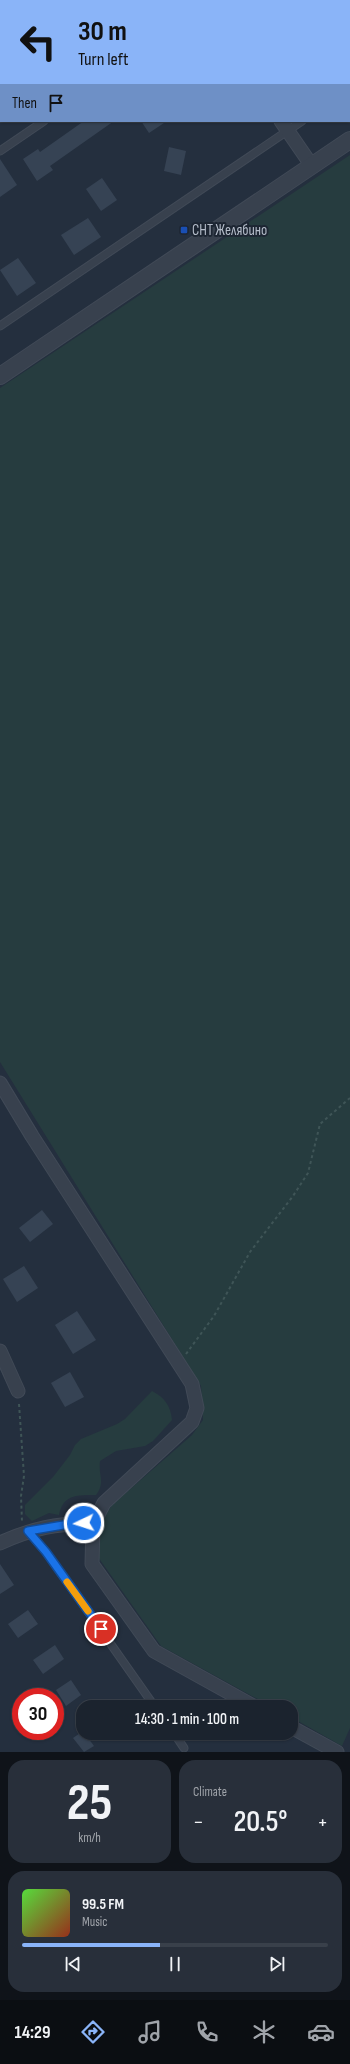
<!DOCTYPE html>
<meta charset="utf-8">
<style>
body{margin:0;font-family:"Sofia Sans Condensed",sans-serif;background:#282f3a;color:#f1f3f6;height:100vh;display:flex;flex-direction:column;font-size:15px;white-space:nowrap}
*{box-sizing:border-box;margin:0}
p{font-size:13px;color:#a0a4aa}
.icon{flex:none;width:22px;height:22px;fill:none;stroke:currentColor;stroke-width:2;stroke-linecap:round;stroke-linejoin:round}
.map{position:relative;height:1752px;overflow:hidden}
.details{display:flex;flex-direction:column;gap:8px;padding:8px;background:#0f1319;flex:1}
.details>*{flex:none}
.guide{position:absolute;left:0px;top:0px;width:350px;height:122px;box-shadow:0 1px 3px #0004,0 0 0 1px #39404a;background:#8ab4f8;color:#111;overflow:hidden}
.speed{position:absolute;left:12px;top:1688px;display:flex;gap:8px;font-size:20px;font-weight:700;text-align:center}
.speed>*{display:grid;place-content:center;width:52px;height:52px;border-radius:50%;background:#1b232e;box-shadow:0 1px 3px #0004,0 0 0 1px #39404a;line-height:1}
.speed .limit{border:6px solid #d22;background:#fff;color:#111}
.pin{position:absolute;display:grid;place-items:center;width:34px;height:34px;color:#fff;margin:-17px;border:2px solid #fff;border-radius:50%;box-shadow:0 1px 4px #0007}
.me{position:absolute;width:44px;margin:-22px;rotate:266deg;stroke-linejoin:round;filter:drop-shadow(0 0 3px #0008)}
.turn{display:flex;align-items:center;gap:14px;height:84px;padding:0 12px;font-size:18px}
.turn .icon{width:52px;height:52px;stroke-width:2.5}
.turn b{display:block;font-size:28px;line-height:34px}
.then{display:flex;align-items:center;height:38px;padding:0 12px;background:#0003;gap:8px;font-size:15px}
.big{font-size:30px;font-weight:600;line-height:1.1}
.details .widget{flex:1;display:flex;flex-direction:column;justify-content:center;gap:6px;min-width:0;padding:0 14px;border-radius:16px;background:#282f3a}
.details .dial{align-items:center;gap:0}
.dial b{font-size:52px;line-height:1}
.song{display:flex;align-items:center;gap:12px}
.cover{width:48px;height:48px;border-radius:6px;background:linear-gradient(135deg,hsl(110 70% 55%),hsl(10 70% 35%))}
.played{height:4px;border-radius:2px;background:linear-gradient(90deg,#8ab4f8 45%,#39404a 45%)}
.keys{display:flex;justify-content:space-around;direction:ltr}
.heat{display:flex;justify-content:space-between;align-items:center;font-size:22px;direction:ltr}
.details .tiles{flex:1;display:grid;gap:8px;grid-template-columns:1fr 1fr}
.widget:last-child{grid-column:span 2}
.trip{position:absolute;left:76px;top:1700px;width:222px;height:40px;border-radius:16px;background:#1b232e;box-shadow:0 1px 3px #0004,0 0 0 1px #39404a;font-weight:600;line-height:40px;text-align:center}
.dock{display:flex;height:64px;justify-content:space-around;align-items:center;background:#0b0e12;color:#a0a4aa}
.dock .icon{width:28px;height:28px}
.dock .selected{color:#8ab4f8}
.dock b{font-size:18px;color:#f1f3f6}
.map>svg:first-child{display:block}
</style>
<div class="map">
<svg width="350" height="1752" viewBox="0 0 350 1752">
<rect width="100%" height="100%" fill="#242f3e"/>
<g fill="#263c3f">
<polygon points="350,155 350,1728 342,1746 291,1717 291,1707 272,1707 161,1646 98,1557 98,1526 112,1505 192,1435 203,1420 201,1386 0,1062 0,388"/>
<path d="M152 1391C164 1397 171 1406 172 1420L153 1441 145 1446 116 1451 100 1461C98 1476 106 1482 96 1495 78 1495 63 1494 59 1515L49 1513 32 1521 25 1514V1505L53 1477 70 1455 75 1445 81 1439 117 1424 125 1419Z"/>
</g>
<g fill="#364354">
<polygon points="84,121 114,121 50,166 53,170 37,181 23,159 38,149 40,152"/>
<polygon points="141,121 167,121 149,133"/>
<polygon points="169,147 186,151 181,175 164,171"/>
<polygon points="0,159 17,185 0,197"/>
<polygon points="102,178 117,200 101,211 86,189"/>
<polygon points="88,218 101,237 74,255 61,235"/>
<polygon points="18,258 36,283 17,296 0,270"/>
<polygon points="42,1210 53,1224 30,1242 19,1228"/>
<polygon points="24,1266 38,1288 17,1302 3,1279"/>
<polygon points="77,1311 96,1340 73,1354 55,1325"/>
<polygon points="70,1372 84,1397 65,1407 51,1383"/>
<polygon points="0,1564 14,1585 0,1594"/>
<polygon points="28,1610 38,1624 18,1638 8,1624"/>
<polygon points="55,1645 64,1659 43,1674 33,1660"/>
<polygon points="71,1680 81,1695 66,1706 56,1690"/>
<polygon points="83,1731 94,1746 84,1752 73,1738"/>
</g>
<g fill="none" stroke-linecap="round" stroke-linejoin="round">
<defs>
<g id="service">
<polyline points="222,1 223,0"/>
<polyline points="349,89 350,88"/>
<polyline points="0,151 44,121"/>
<polyline points="0,326 302,121"/>
<polyline points="28,1531 46,1552 155,1707"/>
<polyline points="174,1733 184,1748"/>
</g>
<g id="minor">
<polyline points="199,0 200,1"/>
<polyline points="281,121 312,166"/>
<polyline points="0,1083 32,1136 192,1384 197,1408 192,1422 104,1503 93,1524 92,1564 154,1651 255,1707"/>
<polyline points="0,1351 18,1391"/>
<path d="M0 1543C31 1529 59 1522 93 1524"/>
<polyline points="291,1727 337,1752"/>
</g>
<polyline id="tertiary" points="0,376 350,140"/>
</defs>
<use href="#service" stroke="#414a57" stroke-width="9"/>
<use href="#minor" stroke="#414a57" stroke-width="15"/>
<use href="#tertiary" stroke="#414a57" stroke-width="18"/>
<g stroke="#3f5557" stroke-width="2" stroke-dasharray="3 3" stroke-linecap="butt">
<polyline points="186,1354 214,1316 250,1252 293,1196 308,1173 320,1124 350,1098"/>
<polyline points="19,1404 24,1476 21,1496 22,1522"/>
</g>
<use href="#service" stroke="#38414e" stroke-width="7"/>
<use href="#minor" stroke="#38414e" stroke-width="13"/>
<use href="#tertiary" stroke="#38414e" stroke-width="16"/>
</g>
<g fill="none" stroke-linecap="round" stroke-linejoin="round">
<defs>
<polyline id="route" points="84,1523 75,1523 28,1531 46,1552 101,1629"/>
</defs>
<use href="#route" stroke="#114b97" stroke-width="10"/>
<use href="#route" stroke="#1a73e8" stroke-width="7"/>
<polyline stroke="#f59e0b" stroke-width="7" points="67,1582 88,1611"/>
</g>
<rect fill="#1a4fb4" stroke="#1d2633" stroke-width="1.5" x="180" y="226" width="8" height="8" rx="2"/>
<g text-anchor="middle" stroke-width="4" stroke-linejoin="round" paint-order="stroke">
<g font-size="15" fill="#b4bcc9" stroke="#1d2633" text-anchor="start">
<text x="192" y="235">СНТ Желябино</text>
</g>
</g>
</svg>
<div class="speed"><div class="limit">30</div></div>
<div class="pin" style="left:101px;top:1629px;background:#d93025"><svg class="icon" aria-label="arrive" viewBox="0 0 24 24"><path d="M6 21V4h12l-3 4 3 4H6"/></svg></div>
<svg class="me" style="left:84px;top:1523px" viewBox="-20 -20 40 40"><circle r="17" fill="#1a73e8" stroke="#fff" stroke-width="3"/><path d="M0-11L8 9 0 5-8 9z" fill="#fff"/></svg>
<div class="trip">14:30 · 1 min · 100 m</div>
<div class="guide">
<div class="turn"><svg class="icon" aria-label="left" viewBox="0 0 24 24"><path d="M17 20v-9H6M10 6l-5 5 5 5"/></svg><div><b>30 m</b>Turn left</div></div>
<div class="then">Then<svg class="icon" aria-label="arrive" viewBox="0 0 24 24"><path d="M6 21V4h12l-3 4 3 4H6"/></svg></div>
</div>
</div>
<section class="details">
<div class="tiles">
<div class="widget dial"><b>25</b><p>km/h</p></div>
<div class="widget"><p>Climate</p>
<div class="heat"><a>−</a><b class="big">20.5°</b><a>+</a></div>
</div>
<div class="widget">
<div class="song"><i class="cover"></i><div><b>99.5 FM</b><p>Music</p></div></div>
<div class="played"></div>
<div class="keys"><svg class="icon" aria-label="previous" viewBox="0 0 24 24"><path d="M18 5L8 12l10 7zM5 5v14"/></svg><svg class="icon" aria-label="pause" viewBox="0 0 24 24"><path d="M8 5v14M16 5v14"/></svg><svg class="icon" aria-label="next" viewBox="0 0 24 24"><path d="M6 5l10 7-10 7zM19 5v14"/></svg></div>
</div>
</div>
</section>
<nav class="dock">
<b>14:29</b>
<svg class="icon selected" aria-label="directions" viewBox="0 0 24 24"><path d="M12 3l9 9-9 9-9-9zM9 14v-3h6M13 9l2 2-2 2"/></svg>
<svg class="icon" aria-label="music" viewBox="0 0 24 24"><path d="M9 18V5l10-2v13"/><circle cx="6" cy="18" r="3"/><circle cx="16" cy="16" r="3"/></svg>
<svg class="icon" aria-label="phone" viewBox="0 0 24 24"><path d="M5 4h4l2 5-3 2q2 4 5 5l2-3 5 2v4C11 20 4 13 5 4z"/></svg>
<svg class="icon" aria-label="climate" viewBox="0 0 24 24"><path d="M12 3v18M4 7l16 10M4 17L20 7"/></svg>
<svg class="icon" aria-label="car" viewBox="0 0 24 24"><path d="M5 17H2v-5l4-1 3-4h7l3 4 3 1v5h-3M9 17h6M6 11h13"/><circle cx="7" cy="17" r="2"/><circle cx="17" cy="17" r="2"/></svg>
</nav>
